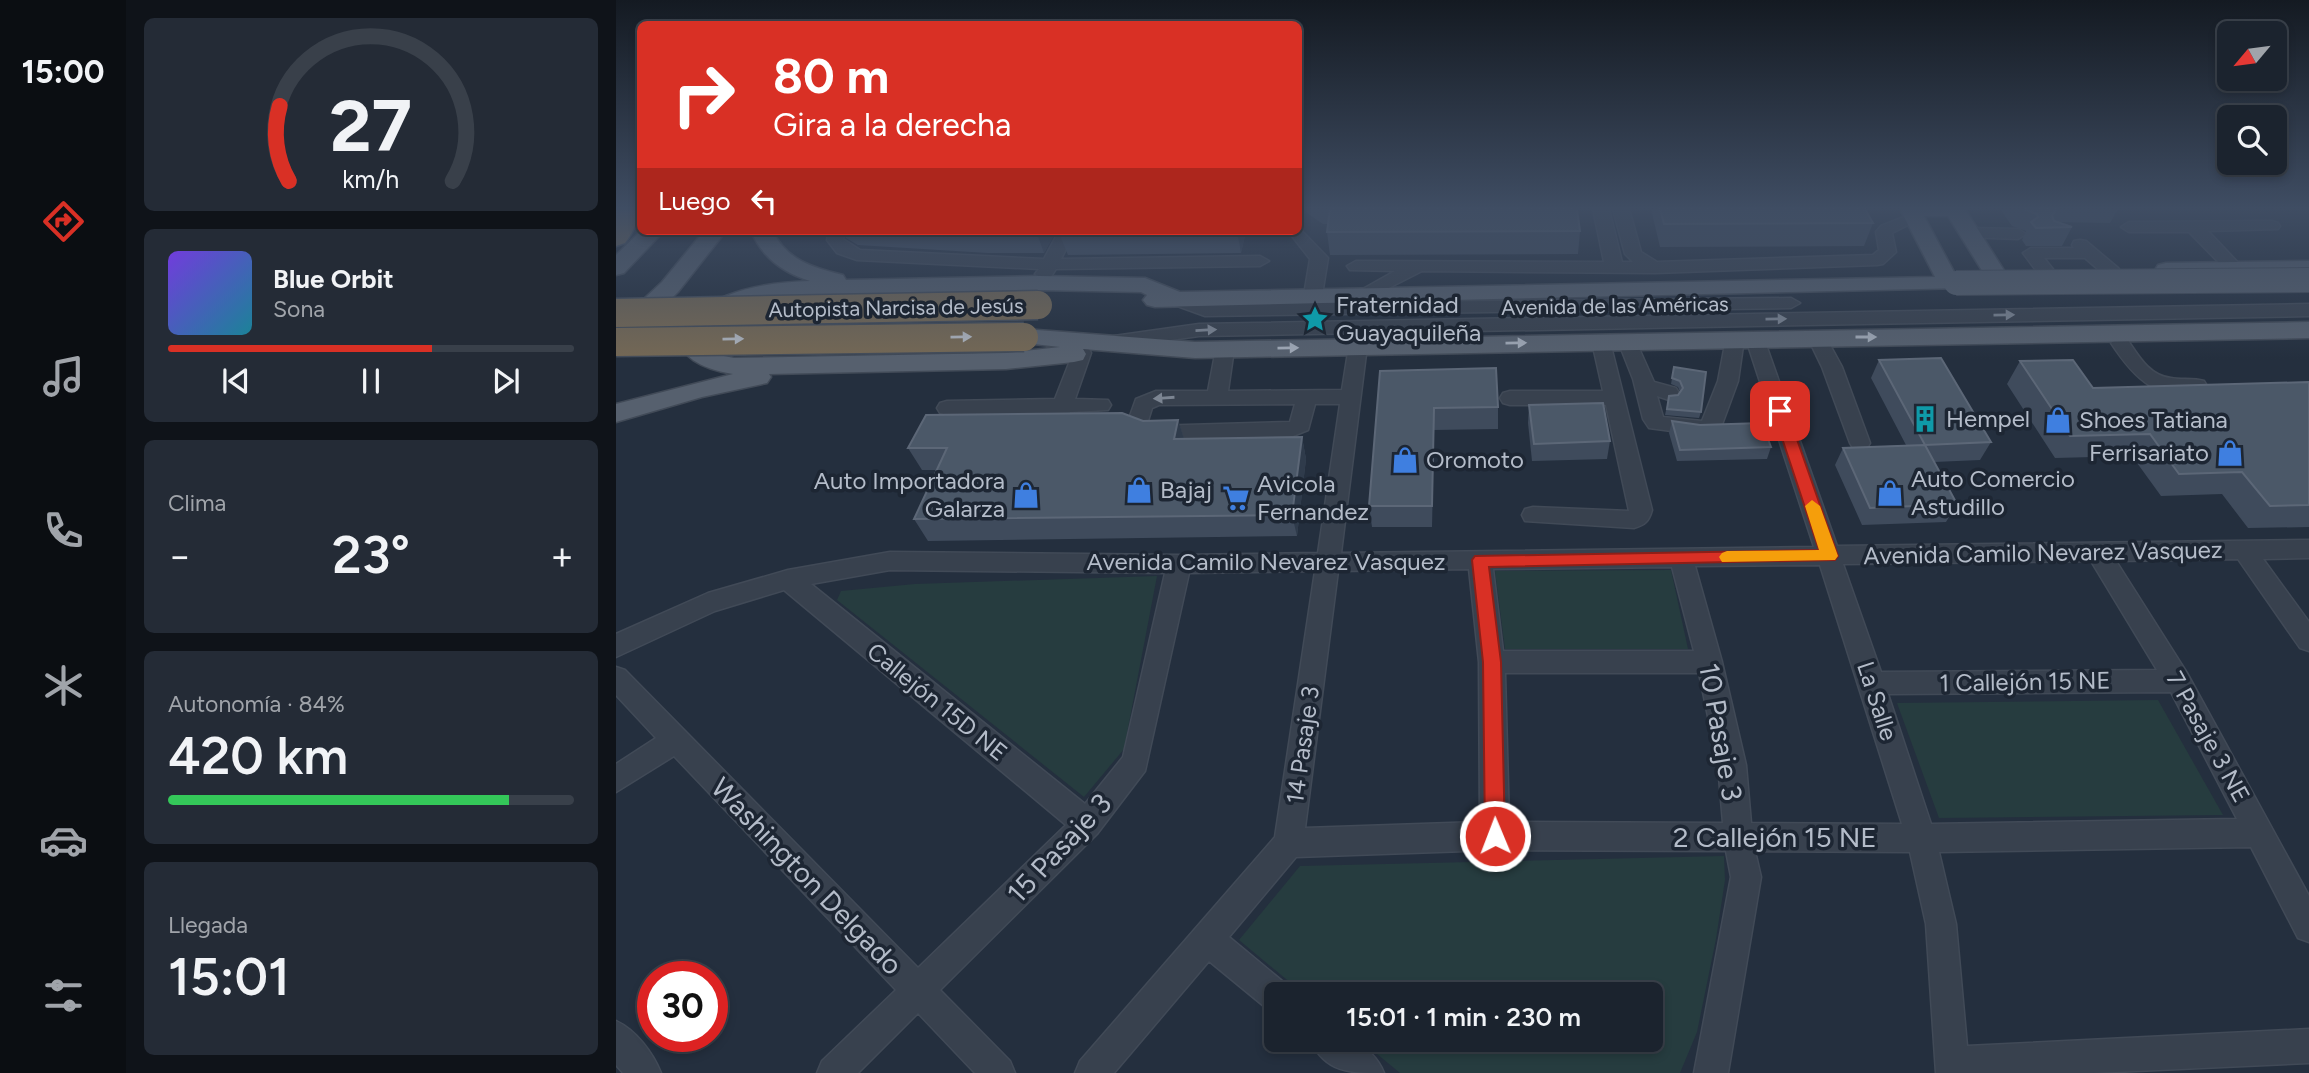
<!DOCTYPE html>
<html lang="es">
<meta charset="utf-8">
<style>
body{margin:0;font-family:Figtree,sans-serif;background:#242b36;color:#f1f3f6;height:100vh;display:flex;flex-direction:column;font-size:26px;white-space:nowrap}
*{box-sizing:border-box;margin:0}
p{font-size:23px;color:#a0a4aa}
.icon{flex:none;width:38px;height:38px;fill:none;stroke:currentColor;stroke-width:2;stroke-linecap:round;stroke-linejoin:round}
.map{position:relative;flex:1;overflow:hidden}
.panel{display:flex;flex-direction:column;gap:18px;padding:18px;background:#0f1319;width:490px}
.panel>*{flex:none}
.banner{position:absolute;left:21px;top:21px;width:665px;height:214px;border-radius:10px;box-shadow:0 4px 10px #0003,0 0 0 2px #39404a;background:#d93025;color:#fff;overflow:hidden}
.needle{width:46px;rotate:241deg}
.fabs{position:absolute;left:1601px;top:21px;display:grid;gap:14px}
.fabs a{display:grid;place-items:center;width:70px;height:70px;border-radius:10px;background:#1b232e;box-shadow:0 4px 10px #0003,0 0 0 2px #39404a;font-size:35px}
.speed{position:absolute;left:21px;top:961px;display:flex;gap:14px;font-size:35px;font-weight:700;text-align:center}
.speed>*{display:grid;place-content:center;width:91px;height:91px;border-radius:50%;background:#1b232e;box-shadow:0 4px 10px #0003,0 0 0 2px #39404a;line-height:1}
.speed .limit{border:10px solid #d22;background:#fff;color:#111}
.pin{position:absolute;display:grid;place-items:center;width:60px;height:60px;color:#fff;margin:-30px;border-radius:14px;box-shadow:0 4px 10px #0006}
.me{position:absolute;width:77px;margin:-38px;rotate:359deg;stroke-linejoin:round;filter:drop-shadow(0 0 5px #0008)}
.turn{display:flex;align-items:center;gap:24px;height:147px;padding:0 21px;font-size:32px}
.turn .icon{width:91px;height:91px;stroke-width:2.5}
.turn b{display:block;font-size:49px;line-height:60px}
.then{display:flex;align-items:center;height:66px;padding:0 21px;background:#0003;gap:14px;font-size:26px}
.big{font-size:52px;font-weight:600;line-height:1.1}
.panel .widget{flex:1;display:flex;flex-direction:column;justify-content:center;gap:10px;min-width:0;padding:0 24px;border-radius:10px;background:#242b36}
.panel .dial{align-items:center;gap:0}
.dial svg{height:182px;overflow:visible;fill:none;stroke:#39404a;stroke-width:7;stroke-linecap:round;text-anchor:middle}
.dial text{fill:#f1f3f6;stroke:none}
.song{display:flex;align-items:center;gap:21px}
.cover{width:84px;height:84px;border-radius:10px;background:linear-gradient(135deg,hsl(260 70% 55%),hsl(190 70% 35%))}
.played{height:7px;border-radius:4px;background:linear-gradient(90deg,#d93025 65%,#39404a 65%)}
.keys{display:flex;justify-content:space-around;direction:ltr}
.heat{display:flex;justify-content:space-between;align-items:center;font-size:38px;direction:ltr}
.charge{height:10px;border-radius:5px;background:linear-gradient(90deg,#34c759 84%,#39404a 0)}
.trip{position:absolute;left:648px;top:982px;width:399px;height:70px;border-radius:10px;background:#1b232e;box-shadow:0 4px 10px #0003,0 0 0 2px #39404a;font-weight:600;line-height:70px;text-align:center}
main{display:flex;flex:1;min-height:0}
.tab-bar{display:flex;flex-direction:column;width:126px;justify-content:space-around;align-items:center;background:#0b0e12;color:#a0a4aa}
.tab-bar .icon{width:49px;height:49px}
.tab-bar .active{color:#d93025}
.tab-bar b{font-size:32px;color:#f1f3f6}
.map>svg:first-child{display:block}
</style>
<main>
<nav class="tab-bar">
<b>15:00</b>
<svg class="icon active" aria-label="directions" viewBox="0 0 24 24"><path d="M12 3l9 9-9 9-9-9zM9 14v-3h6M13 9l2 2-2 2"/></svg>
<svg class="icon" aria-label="music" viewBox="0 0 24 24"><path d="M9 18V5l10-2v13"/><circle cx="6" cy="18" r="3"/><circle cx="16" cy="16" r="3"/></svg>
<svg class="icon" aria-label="phone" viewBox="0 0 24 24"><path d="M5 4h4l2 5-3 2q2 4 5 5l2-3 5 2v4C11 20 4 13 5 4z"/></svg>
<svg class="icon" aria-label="climate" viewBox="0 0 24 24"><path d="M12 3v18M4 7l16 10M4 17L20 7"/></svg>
<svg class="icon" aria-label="car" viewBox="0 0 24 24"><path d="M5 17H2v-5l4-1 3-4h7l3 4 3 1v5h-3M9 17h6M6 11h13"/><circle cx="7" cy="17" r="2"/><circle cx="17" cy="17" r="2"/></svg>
<svg class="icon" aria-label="filters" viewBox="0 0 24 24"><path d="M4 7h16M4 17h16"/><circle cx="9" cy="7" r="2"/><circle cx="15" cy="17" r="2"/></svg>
</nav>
<section class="panel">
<div class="widget dial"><svg viewBox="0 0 100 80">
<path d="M14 69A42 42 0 1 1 86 69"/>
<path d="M14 69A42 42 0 0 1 10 36" stroke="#d93025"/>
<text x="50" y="56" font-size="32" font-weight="700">27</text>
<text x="50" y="72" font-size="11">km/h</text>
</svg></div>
<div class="widget">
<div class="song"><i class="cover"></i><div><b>Blue Orbit</b><p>Sona</p></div></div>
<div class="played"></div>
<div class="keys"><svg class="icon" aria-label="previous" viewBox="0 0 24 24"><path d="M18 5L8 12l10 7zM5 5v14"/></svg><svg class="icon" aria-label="pause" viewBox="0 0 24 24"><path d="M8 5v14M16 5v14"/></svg><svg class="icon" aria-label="next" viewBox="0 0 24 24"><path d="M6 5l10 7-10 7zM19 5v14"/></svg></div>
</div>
<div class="widget"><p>Clima</p>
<div class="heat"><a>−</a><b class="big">23°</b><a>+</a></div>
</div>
<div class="widget"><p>Autonomía · 84%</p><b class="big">420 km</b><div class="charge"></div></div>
<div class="widget"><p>Llegada</p><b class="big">15:01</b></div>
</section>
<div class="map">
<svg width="1693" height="1073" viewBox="0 0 1693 1073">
<rect width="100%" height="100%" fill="#242f3e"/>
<g fill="#263c3f">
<polygon points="1055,570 1072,649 889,649 879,571"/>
<polygon points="541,576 508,749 468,797 221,600 225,591 299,584"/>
<polygon points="1542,700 1607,815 1323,818 1281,703"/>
<polygon points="1108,856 1109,880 1100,939 1081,1032 1064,1073 784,1073 744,1040 1034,1040 1034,994 688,994 623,940 684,866"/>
</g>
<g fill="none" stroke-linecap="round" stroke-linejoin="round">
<defs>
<g id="minor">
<polygon points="977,209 993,209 1006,262 1017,262 1009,254 997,209 1013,209 1025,252 1041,262 1257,255 1263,250 1260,232 1265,226 1298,213 1306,218 1276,233 1280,252 1267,264 1261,265 1039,273 806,271 753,298 741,298 738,294 779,271 734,270 731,266 740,261 988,262"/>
<polygon points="1656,221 1662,223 1664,226 1662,229 1592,231 1627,268 1618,273 1612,272 1573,232 1513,232 1505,227 1513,222"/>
<polygon points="682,227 712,258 706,295 697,300 688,295 694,259 672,231 682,231"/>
<polygon points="1354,228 1402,229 1410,234 1402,239 1348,237 1346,233"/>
<polygon points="213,231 229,231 227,239 244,250 428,259 443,231 459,231 445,259 644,256 653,261 644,266 440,269 434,278 428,279 419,274 423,269 241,260 221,253 211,240"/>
<polygon points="1464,240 1470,241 1502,268 1505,272 1502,276 1490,276 1469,258 1428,258 1440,273 1431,278 1425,277 1407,253 1415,248 1458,248 1456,245 1458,241"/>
<polygon points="559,294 591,304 1175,298 1184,303 1175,308 589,316 553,303 550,299"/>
<polygon points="1693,304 1693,316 583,336 498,348 489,342 498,336 583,324"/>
<polygon points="1201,332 1208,334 1226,367 1254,443 1251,448 1244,450 1237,448 1234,443 1206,367 1192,338"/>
<polygon points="1119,333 1128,339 1122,381 1104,430 1086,435 1033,428 1027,419 1017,379 1002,341 1004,337 1018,337 1038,382 1060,388 1063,393 1060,398 1053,400 1041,396 1047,417 1086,421 1102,381 1110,339"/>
<path d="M1139 333 1148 339 1221 546 1693 540V558L1647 559 1693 622V651L1684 648 1622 559 1500 561 1571 673 1693 896V942L1682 938 1635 847 1323 852 1340 924 1351 1046 1693 1029V1063L1477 1073H1320L1310 924 1294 852 1139 851 1145 877 1112 1073H1078L1115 877 1110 851 879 850 680 857 613 937 671 985 675 994H660V1012L649 1007 593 961 498 1073H459L464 1061 659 837 699 571 573 573 529 771 481 834 324 990 394 1061 399 1073H359L302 1013 242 1073H201L206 1061 280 990 58 756 0 792V764L40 738 0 695V667L9 670 302 968 450 825 168 590 99 611 0 657V634L92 593 172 570 274 552 563 555 702 553 724 404H699L692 430 677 436 535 440 513 432 510 427 520 399 540 391H592L600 349 602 345H616L618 349 612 391 726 390 733 346 742 340 751 346 725 553 1198 547 1130 339ZM679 404 674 422 537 426 531 424 536 408 543 405ZM1475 561 1541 670 1265 672 1227 564ZM1204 565 1286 824 1135 823 1130 765 1106 662 1079 566ZM1056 567 1078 651H887L877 569ZM853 569 863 662 864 822 689 828 722 571ZM274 570 549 573 507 757 469 804 195 584ZM889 673H1083L1102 765 1107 823 893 822ZM1555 692 1621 819 1315 824 1272 694Z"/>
<path d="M985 336 994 342 1036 510C1033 521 1029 525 1018 528L909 521 906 515 909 509 917 507 1013 511 990 405H894L887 403 884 398 887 393 894 391H987L976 342Z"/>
<path d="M1504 337 1511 339C1522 355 1533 376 1555 378 1566 380 1577 378 1588 381L1591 386 1588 391C1541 403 1518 378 1495 343Z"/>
<polygon points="466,347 473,349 475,353 459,399 492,400 495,405 492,410 454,412 448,424 434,424 431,419 433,413 331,415 324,413 321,408 324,403 331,401 439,399 457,353 459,349"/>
<path d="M0 1021C20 1030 37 1053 45 1073H7L0 1065Z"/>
<path d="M694 1040C726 1037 754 1040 768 1073 734 1073 710 1073 694 1040Z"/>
</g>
<g id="major">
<path d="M1284 209H1349L1389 272 1386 277H1370L1332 216H1308L1338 272 1335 276 1348 278 1351 283 1348 288 539 307 531 305 527 300 531 295 525 292 423 290 160 296C136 301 91 314 88 343L103 355 118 358 390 353 444 347 399 342 396 337 399 332 408 329 579 342 1693 322V338L579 358 467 349 470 354 467 360 458 362 390 369 153 374 155 377 151 383 86 397 0 422V404L117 374C47 362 49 322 110 296 137 285 165 282 194 281 167 273 146 257 135 231H157C170 260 198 268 227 275L230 280 423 276 529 278 564 292 1319 277Z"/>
<polygon points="25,231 48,231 8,273 0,275 0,255"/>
<polygon points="88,231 110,231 62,292 9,344 0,347 0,325 46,282"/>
<polygon points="1693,261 1693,275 1550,277 1542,275 1539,270 1542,265 1550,263"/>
</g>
<path id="highway" d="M0 209H24C22 222 17 232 9 243L0 246Z"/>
</defs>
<use href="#minor" stroke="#414a57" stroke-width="3"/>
<use href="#major" stroke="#414a57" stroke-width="3"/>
<use href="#highway" stroke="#434c59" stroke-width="3"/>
<use href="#minor" fill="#38414e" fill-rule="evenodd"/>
<use href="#major" fill="#56606e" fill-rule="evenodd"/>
<use href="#highway" fill="#746855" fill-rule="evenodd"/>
<defs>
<polyline id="major-bridge" points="1340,283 1693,280"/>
<g id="highway-bridge">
<polyline points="0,313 422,305"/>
<polyline points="0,342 408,337"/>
</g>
</defs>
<use href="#major-bridge" stroke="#414a57" stroke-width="26" stroke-linecap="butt"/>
<use href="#highway-bridge" stroke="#434c59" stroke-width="31" stroke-linecap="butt"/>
<use href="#major-bridge" stroke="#56606e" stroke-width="24"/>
<use href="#highway-bridge" stroke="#746855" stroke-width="28"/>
</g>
<g fill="#3f4b5c">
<polygon points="690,209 961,209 964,231 962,254 714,255 711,232 712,224 707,224 691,213"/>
<polygon points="1035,209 1252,209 1251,212 1257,223 1248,246 1044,247"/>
<polygon points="1384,209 1502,209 1494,223 1442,222 1456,227 1446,246 1410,246 1406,240 1410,231 1396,226"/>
<polygon points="226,231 440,231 428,253 372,253 242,245 230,238"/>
<polygon points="444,231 630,231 625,253 452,255 443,233"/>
<polygon points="1263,360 1375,442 1364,460 1318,462 1341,504 1330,522 1246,525 1219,465 1227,448 1290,445 1255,378"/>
<polygon points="1404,361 1477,388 1693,382 1693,527 1632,528 1606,494 1545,496 1516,456 1439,458 1391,384"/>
<polygon points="1058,367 1085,412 1083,418 1049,415 1053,396 1062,395 1064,392 1062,387 1055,384"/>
<polygon points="764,371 882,407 882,429 818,430 816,527 756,527 753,506"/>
<polygon points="913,405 994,441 991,459 916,461 912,423"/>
<polygon points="562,420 568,439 686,437 690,459 681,536 312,541 298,519 321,470 306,470 292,448 527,421"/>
<polygon points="1056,421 1084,425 1155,447 1151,459 1061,461 1053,433"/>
</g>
<g fill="#2f3b4b">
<polygon points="420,231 440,231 428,253"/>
<polygon points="621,231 630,231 625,253"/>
<polygon points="818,408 818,430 816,527 816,506"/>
<polygon points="562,420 569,442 558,439"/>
<polygon points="686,437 690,459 681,536 676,515"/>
</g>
<g fill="#4b5868" stroke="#5c6777" stroke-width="2">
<polygon points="714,209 961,209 964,231 711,232"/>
<polygon points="1044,209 1249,209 1257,223 1048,224"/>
<polygon points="1408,209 1441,209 1436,215 1438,221 1456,227 1420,228 1415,222 1422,217 1421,214"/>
<polygon points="444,231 565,231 443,233"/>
<polygon points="1325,358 1375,442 1309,445 1263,360"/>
<polygon points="1457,360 1477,388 1693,382 1693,505 1654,506 1626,472 1563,474 1534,434 1454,436 1404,361"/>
<polygon points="1058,367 1090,372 1085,412 1051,409 1053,396 1062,395 1067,388 1064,381 1056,378"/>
<polygon points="880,368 882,407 818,408 816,506 753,506 764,371"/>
<polygon points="987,403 994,441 918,444 913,405"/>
<polygon points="506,413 527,421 562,420 558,439 686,437 676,515 298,519 331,448 292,448 310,415"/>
<polygon points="1056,421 1084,425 1146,423 1155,447 1064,450"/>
<polygon points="1309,445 1341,504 1254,508 1227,448"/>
</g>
<defs><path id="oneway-solid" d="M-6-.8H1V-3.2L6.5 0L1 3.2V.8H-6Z" transform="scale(1.75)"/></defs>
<g fill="#7c8592">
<use href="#oneway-solid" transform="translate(1388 315) rotate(-1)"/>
<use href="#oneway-solid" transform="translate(1160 319) rotate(-1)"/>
<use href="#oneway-solid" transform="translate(590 330) rotate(-3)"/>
<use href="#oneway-solid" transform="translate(548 398) rotate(176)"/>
</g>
<g fill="#aeb4bd">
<use href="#oneway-solid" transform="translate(345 337) rotate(-1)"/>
<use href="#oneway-solid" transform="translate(117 339) rotate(-1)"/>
</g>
<g fill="#a1aab7">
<use href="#oneway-solid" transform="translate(1250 337)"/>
<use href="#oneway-solid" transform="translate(900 343) rotate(-1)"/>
<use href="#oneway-solid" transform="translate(672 348) rotate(-1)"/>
</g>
<linearGradient id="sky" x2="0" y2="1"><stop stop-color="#141a22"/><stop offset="0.58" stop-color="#3f4d63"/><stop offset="1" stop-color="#3f4d63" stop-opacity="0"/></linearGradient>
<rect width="1693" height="359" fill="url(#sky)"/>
<polygon fill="#d93025" stroke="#8d1f18" stroke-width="2" points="1164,406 1171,411 1222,556 1219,560 873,567 885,662 889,836 886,843 879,845 872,843 869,836 867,662 856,560 859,556 1203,550 1157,411"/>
<polygon fill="#f59e0b" points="1196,500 1204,506 1222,556 1219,560 1106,562 1103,557 1106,553 1111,551 1203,550 1189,506"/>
<defs>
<symbol id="sight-bare" viewBox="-9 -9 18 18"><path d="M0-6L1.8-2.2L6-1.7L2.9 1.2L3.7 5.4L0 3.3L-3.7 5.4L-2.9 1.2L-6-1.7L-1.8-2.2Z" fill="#0f9aa8" stroke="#1d2633" stroke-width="2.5" paint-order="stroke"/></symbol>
<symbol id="building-bare" viewBox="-9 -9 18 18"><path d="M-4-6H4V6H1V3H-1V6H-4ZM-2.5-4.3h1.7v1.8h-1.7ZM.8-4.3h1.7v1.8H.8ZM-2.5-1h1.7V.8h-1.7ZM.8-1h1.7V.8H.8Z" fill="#0f9aa8" stroke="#1d2633" stroke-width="2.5" paint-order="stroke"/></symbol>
<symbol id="shop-bare" viewBox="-9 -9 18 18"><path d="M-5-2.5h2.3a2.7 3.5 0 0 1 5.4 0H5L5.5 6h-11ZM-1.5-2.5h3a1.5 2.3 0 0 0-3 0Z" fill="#3f7fe0" stroke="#1d2633" stroke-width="2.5" paint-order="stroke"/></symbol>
<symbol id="supermarket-bare" viewBox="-9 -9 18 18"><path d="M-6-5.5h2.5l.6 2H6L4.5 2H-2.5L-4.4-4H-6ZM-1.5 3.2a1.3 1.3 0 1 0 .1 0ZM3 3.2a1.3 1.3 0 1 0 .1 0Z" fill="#3f7fe0" stroke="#1d2633" stroke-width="2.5" paint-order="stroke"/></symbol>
</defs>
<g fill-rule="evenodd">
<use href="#sight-bare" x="680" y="300" width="38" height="38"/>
<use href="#building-bare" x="1290" y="400" width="38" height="38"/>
<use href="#shop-bare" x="1423" y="401" width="38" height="38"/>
<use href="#shop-bare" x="1595" y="434" width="38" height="38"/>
<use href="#shop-bare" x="770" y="441" width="38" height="38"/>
<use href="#shop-bare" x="504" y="471" width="38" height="38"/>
<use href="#shop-bare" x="1255" y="474" width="38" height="38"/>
<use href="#shop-bare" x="391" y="476" width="38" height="38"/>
<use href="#supermarket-bare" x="601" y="479" width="38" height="38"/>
</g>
<g text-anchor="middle" stroke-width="7" stroke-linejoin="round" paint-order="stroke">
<g font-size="21" fill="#b4bcc9" stroke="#1d2633">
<text transform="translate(999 306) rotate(-1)" y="7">Avenida de las Américas</text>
<text transform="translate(280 308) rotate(-1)" y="7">Autopista Narcisa de Jesús</text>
</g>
<g font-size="24" fill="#b4bcc9" stroke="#1d2633" text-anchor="start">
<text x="720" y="313">Fraternidad<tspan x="720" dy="28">Guayaquileña</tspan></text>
<text x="1330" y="427">Hempel</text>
<text x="1463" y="428">Shoes Tatiana</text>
<text x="1593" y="461" text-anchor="end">Ferrisariato</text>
<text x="810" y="468">Oromoto</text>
<text x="1295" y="487">Auto Comercio<tspan x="1295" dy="28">Astudillo</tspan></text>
<text x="389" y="489" text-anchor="end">Auto Importadora<tspan x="389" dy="28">Galarza</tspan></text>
<text x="641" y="492">Avicola<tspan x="641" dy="28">Fernandez</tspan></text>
<text x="544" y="498">Bajaj</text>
</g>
<g font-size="24" fill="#b4bcc9" stroke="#1d2633">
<text transform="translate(1427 553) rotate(-1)" y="8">Avenida Camilo Nevarez Vasquez</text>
<text x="650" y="570">Avenida Camilo Nevarez Vasquez</text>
<text transform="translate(1409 682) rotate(-1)" y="8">1 Callejón 15 NE</text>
<text transform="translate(1261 701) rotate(72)" y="8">La Salle</text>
<text transform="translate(321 702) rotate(39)" y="8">Callejón 15D NE</text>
<text transform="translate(1592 737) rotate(61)" y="8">7 Pasaje 3 NE</text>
<text transform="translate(687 745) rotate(-82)" y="8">14 Pasaje 3</text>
</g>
<g font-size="28" fill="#b4bcc9" stroke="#1d2633">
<text transform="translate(1105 732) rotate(80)" y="10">10 Pasaje 3</text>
<text x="1159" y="847">2 Callejón 15 NE</text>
<text transform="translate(443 848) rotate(-47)" y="10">15 Pasaje 3</text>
<text transform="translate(191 876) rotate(46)" y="10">Washington Delgado</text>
</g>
</g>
</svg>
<div class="fabs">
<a><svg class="needle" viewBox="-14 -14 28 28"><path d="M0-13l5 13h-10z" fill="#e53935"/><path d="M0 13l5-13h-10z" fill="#a0a4aa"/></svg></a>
<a><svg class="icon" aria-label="search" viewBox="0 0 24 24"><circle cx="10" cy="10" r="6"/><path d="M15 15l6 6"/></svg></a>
</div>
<div class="speed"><div class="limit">30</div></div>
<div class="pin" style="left:1164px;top:411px;background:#d93025"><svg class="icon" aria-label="arrive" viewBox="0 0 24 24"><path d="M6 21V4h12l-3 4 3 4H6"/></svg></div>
<svg class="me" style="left:879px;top:836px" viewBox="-20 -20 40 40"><circle r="17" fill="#d93025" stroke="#fff" stroke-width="3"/><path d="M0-11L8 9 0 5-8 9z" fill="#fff"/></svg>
<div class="trip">15:01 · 1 min · 230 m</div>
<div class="banner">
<div class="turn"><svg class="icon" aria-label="right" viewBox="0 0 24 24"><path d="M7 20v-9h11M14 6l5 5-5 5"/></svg><div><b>80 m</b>Gira a la derecha</div></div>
<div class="then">Luego<svg class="icon" aria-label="left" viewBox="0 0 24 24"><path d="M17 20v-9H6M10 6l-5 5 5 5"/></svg></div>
</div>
</div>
</main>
